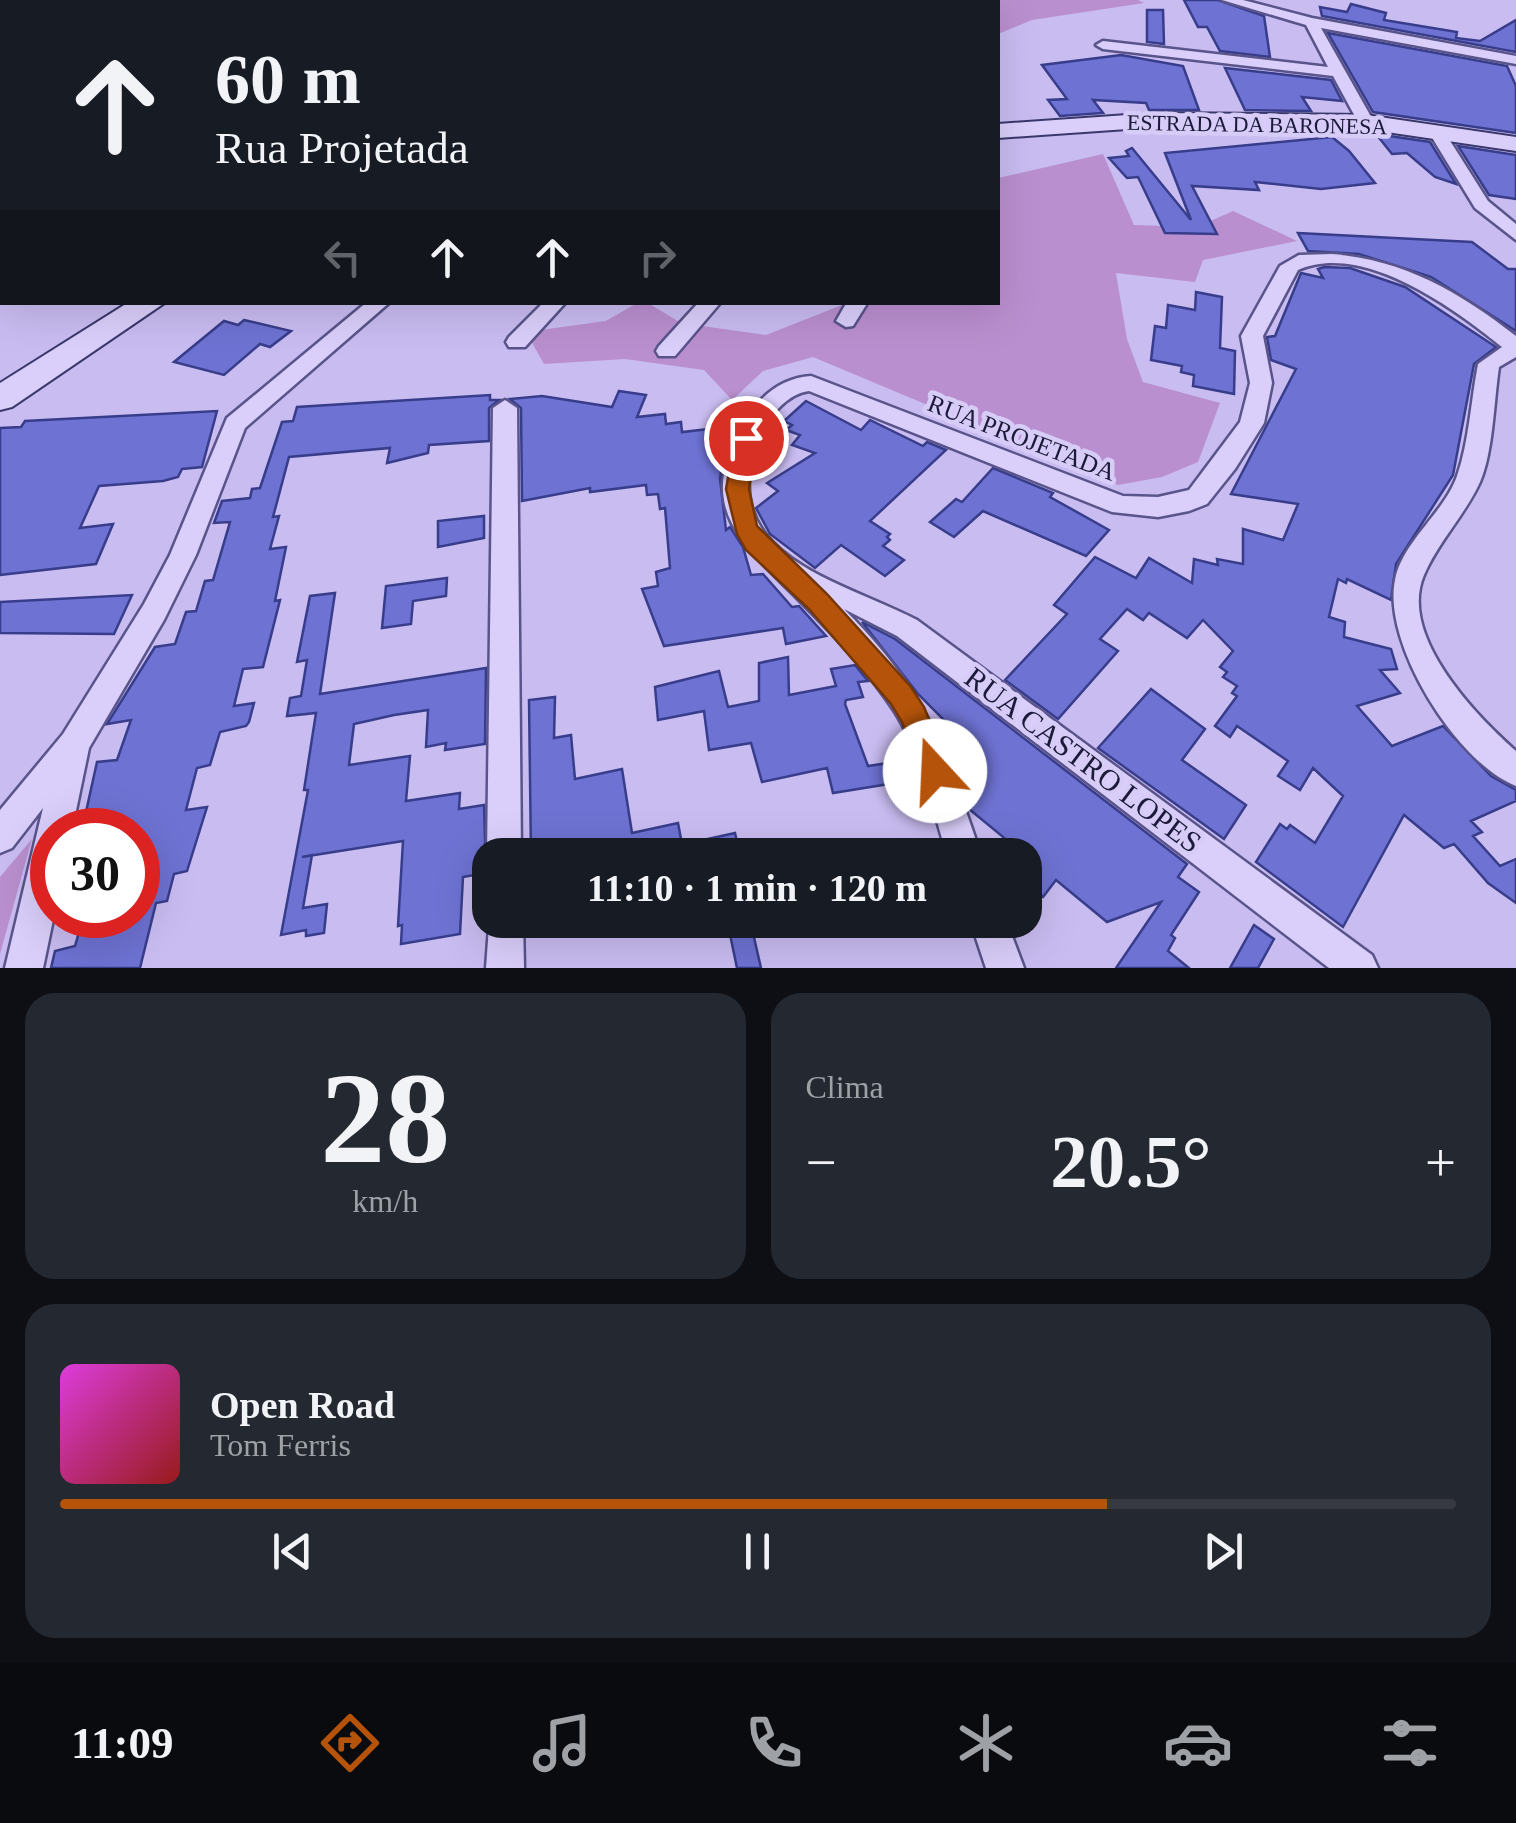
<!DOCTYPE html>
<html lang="pt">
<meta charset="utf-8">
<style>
body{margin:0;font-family:"Times New Roman",serif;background:#242831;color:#f1f3f6;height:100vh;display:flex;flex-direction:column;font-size:38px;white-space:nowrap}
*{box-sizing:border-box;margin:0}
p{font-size:32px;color:#9ea1a6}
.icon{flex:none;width:55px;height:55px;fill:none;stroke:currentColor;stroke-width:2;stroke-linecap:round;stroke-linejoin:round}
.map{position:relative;height:968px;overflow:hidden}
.drawer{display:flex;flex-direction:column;gap:25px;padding:25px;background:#0d0f14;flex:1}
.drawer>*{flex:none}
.guide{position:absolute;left:0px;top:0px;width:1000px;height:305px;box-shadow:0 10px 40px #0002;background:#171b24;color:#f1f3f6;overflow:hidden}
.speed{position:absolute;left:30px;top:808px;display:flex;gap:20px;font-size:50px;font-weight:700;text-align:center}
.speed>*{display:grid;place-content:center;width:130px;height:130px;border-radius:50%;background:#171b24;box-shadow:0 10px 40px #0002;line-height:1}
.speed .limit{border:15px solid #d22;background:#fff;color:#111}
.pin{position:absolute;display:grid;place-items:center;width:85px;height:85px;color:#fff;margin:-42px;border:5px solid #fff;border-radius:50%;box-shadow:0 2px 10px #0007}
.me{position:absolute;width:110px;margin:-55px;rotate:340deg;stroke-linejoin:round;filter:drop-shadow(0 0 8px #0008)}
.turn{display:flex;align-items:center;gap:35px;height:210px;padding:0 50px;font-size:45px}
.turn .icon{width:130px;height:130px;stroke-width:2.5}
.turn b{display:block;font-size:70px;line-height:85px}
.lanes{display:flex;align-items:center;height:95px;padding:0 50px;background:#0003;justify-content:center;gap:50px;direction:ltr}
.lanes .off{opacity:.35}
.big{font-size:75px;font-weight:600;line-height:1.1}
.drawer .widget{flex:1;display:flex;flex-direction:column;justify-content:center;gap:15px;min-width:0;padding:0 35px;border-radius:30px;background:#242831}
.drawer .dial{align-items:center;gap:0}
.dial b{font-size:130px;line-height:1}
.song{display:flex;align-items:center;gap:30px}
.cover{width:120px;height:120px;border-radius:15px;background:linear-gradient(135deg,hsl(300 70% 55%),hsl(0 70% 35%))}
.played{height:10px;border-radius:5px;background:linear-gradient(90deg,#b45309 75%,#363941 75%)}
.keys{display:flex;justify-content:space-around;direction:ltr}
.heat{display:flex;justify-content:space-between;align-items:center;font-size:55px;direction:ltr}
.drawer .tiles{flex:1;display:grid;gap:25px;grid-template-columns:1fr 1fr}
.widget:last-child{grid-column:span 2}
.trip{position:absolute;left:472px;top:838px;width:570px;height:100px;border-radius:30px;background:#171b24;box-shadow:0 10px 40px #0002;font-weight:600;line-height:100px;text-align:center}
.tabs{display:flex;height:160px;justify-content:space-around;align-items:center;background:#090b0e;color:#9ea1a6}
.tabs .icon{width:70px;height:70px}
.tabs .on{color:#b45309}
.tabs b{font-size:45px;color:#f1f3f6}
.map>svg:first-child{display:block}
</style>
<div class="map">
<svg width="1516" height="968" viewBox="0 0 1516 968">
<rect width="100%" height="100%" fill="#c9bcf1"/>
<g fill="#ba8fcf">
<polygon points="0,0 1138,0 1144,3 1032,20 998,34 998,2 2,2 0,294"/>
<polygon points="1103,154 1134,225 1197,227 1233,211 1297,241 1203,260 1195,282 1116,273 1127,339 1143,382 1220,403 1198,462 1162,477 1118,485 813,357 763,371 732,400 704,370 625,359 544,364 526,332 606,321 637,303 648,303 681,323 766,335 842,305 998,302 998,178"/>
<polygon points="32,839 0,954 0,877"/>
</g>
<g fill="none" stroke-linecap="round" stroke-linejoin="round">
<g fill="#c2a9a0" fill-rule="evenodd">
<polygon points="602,0 632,0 633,2 604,2"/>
<polygon points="0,103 2,104 2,120 0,119"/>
</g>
</g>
<g fill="#6e72d2" stroke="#383d8b" stroke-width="2.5">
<polygon points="1184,0 1218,0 1264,16 1270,57 1220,51 1207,27 1198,27"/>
<polygon points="1351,4 1386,13 1384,20 1457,32 1456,38 1480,41 1516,20 1516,52 1322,16 1320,7 1347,12"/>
<polygon points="1147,10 1163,10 1164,44 1147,42"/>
<polygon points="1328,33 1507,66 1516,86 1516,133 1373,112"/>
<polygon points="1121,55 1183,66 1199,110 1149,110 1146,103 1093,100 1103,113 1060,116 1048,100 1067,99 1042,65"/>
<polygon points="1225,68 1331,80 1342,101 1302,97 1311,111 1245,110"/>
<polygon points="1376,134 1430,142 1456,184 1435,177 1407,153 1392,154"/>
<polygon points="1332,137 1349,151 1375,183 1321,189 1255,182 1259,190 1192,186 1217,234 1165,233 1138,177 1127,178 1109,158 1129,156 1126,151 1132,148 1191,220 1165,153"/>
<polygon points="1458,146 1516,155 1516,199 1489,195"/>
<polygon points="1298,233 1472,242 1508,269 1516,269 1516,331 1431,277 1359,254 1308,251"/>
<polygon points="1324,267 1350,268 1405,287 1496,347 1474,364 1453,475 1396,564 1391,600 1347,579 1346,583 1338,579 1329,617 1345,622 1344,637 1391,649 1397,669 1380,670 1400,693 1357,706 1392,746 1443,726 1491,776 1516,790 1516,801 1471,821 1482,832 1473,836 1500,866 1516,859 1516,903 1488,883 1454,844 1444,848 1404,815 1343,927 1256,862 1280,824 1287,829 1290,825 1315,843 1343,796 1313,768 1300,790 1278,776 1288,761 1237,726 1230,737 1215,726 1237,696 1232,693 1237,686 1223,677 1227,672 1220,667 1233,651 1203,620 1187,638 1149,613 1143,620 1127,609 1100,639 1118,651 1058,719 1005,680 1067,614 1054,605 1095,557 1136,578 1149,558 1192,583 1194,559 1218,565 1217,559 1243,564 1243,529 1283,540 1298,504 1231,494 1296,369 1271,360 1267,337 1275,336 1301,273 1323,278 1318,269"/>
<polygon points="1196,292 1222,297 1220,348 1235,351 1234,394 1193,386 1194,375 1181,372 1182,366 1151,360 1155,326 1166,328 1168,305 1195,310"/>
<polygon points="244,320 291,331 270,347 260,344 224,375 174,362 224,321 238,325"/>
<polygon points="619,391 646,395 637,417 665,414 666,424 681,422 682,432 727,427 720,479 726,530 730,527 743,547 751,575 763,574 792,607 799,606 826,636 786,644 783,628 664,646 642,589 658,586 656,572 670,568 665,508 660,509 658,494 647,495 646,485 590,492 590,488 522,501 521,408 510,399 542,396 612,407"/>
<polygon points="490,395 490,400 499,400 489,408 489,441 429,445 428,453 387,463 390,448 289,457 273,517 279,516 270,549 286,547 275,601 280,600 263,667 243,669 234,706 254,703 249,722 246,726 220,732 210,765 197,768 186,810 207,807 187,871 174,874 167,901 156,903 140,968 51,968 55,951 75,946 84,915 138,915 138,830 82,830 97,762 117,760 131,720 107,724 155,647 175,644 186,612 196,611 205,581 213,580 230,522 214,523 222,501 250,498 252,489 260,488 282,422 293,421 297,407"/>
<polygon points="806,401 861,430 870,420 923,446 927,442 946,450 870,521 890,534 887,537 890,540 883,546 904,560 885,576 841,545 815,568 770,534 756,508 778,491 767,483 815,453 792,445 800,435 786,430 792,425 784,421"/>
<polygon points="217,411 202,467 182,469 178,477 163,481 99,486 80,528 113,524 96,564 0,575 0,428 21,427 25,421"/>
<polygon points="993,468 1053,493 1050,497 1109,530 1086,556 983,511 954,537 930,522 956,499 962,502"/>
<polygon points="484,516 484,538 438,547 438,521"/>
<polygon points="447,578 446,596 413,601 411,624 382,628 386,586"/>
<polygon points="335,593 320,694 486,668 485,744 445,750 446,743 426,747 428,710 394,715 354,724 349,765 410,756 406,801 460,793 459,809 484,805 486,873 463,877 460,934 401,944 402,925 398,926 403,841 302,857 312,855 303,908 327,904 324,933 306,936 306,930 281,935 308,790 304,790 316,713 287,716 290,698 301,696 307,660 297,662 310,596"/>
<polygon points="132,595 114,634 0,633 0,602"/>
<polygon points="862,622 895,639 1187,864 1178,877 1199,892 1171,935 1175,938 1168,951 1189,968 1116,968 1161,902 1107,922 1056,880 1043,897 1025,882 1025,855 969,809 954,769 969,748 941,724 945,721 918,694"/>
<polygon points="788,657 789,695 836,686 831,669 855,665 868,681 858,682 863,697 846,700 845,704 868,766 914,759 920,779 833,793 827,768 762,782 751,743 709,750 704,711 658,720 655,687 719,671 728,707 759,701 759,663"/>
<polygon points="1151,689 1205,729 1182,760 1246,805 1224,839 1098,748"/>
<polygon points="555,697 554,738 571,735 575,779 622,769 632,833 678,823 682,844 638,855 531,855 529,700"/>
<polygon points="735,833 740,855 672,855 671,847"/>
<polygon points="727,920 750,920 761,968 737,968"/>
<polygon points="1254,925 1274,939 1258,968 1230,968"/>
</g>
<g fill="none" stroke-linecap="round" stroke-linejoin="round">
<defs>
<g id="street">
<polygon points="1222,0 1243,0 1312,18 1516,56 1516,64 1321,28 1374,122 1366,127 1358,122 1333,76 1103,49 1096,45 1103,41 1328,67 1306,25"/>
<polygon points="1430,128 1442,128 1488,201 1516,224 1516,240 1475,208 1428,131"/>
<path d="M1332 254C1405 260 1459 292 1516 336V357L1499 367C1494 400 1493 453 1480 482 1465 515 1438 542 1424 575 1398 635 1475 715 1516 751V786C1457 763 1382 644 1395 580 1402 542 1444 513 1457 476 1469 442 1471 400 1478 364L1502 347C1455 309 1363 241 1298 270L1263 336 1272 383 1264 423 1235 469 1207 504 1189 511 1158 517 1112 512 809 391C786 394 769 417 760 436 710 556 839 579 917 620L1372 955 1378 968H1329L897 636 844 609C928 693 944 747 981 855H947C932 807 922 755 895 712 869 672 835 636 801 602 744 544 692 510 745 421 760 396 781 378 811 376L1123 496 1158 497 1189 490 1240 422 1250 383 1241 336 1280 266 1299 255Z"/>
<polygon points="367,302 390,302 245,428 196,555 164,620 89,748 72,830 52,830 54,915 43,968 5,968 43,808 12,848 0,853 0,810 63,734 144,604 170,555 227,418"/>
<polygon points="544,302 566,302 525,347 509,347 506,342 509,337"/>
<polygon points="699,302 721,302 675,356 659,356 656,351 659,346"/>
<polygon points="847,302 868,302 853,326 846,327 836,321"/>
<polygon points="505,400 517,408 521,855 490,855 490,863 487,855 493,408"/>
<polygon points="490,913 490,920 523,920 524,968 486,968"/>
<polygon points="970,920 1006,920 1024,968 986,968"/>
</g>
<g id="secondary">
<polygon points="1156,113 1366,115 1516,137 1516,151 1366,129 1156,127 998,138 998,124"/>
<polygon points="129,302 166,302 12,407 0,410 0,383"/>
</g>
</defs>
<use href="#street" stroke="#59548a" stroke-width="5"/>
<use href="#secondary" stroke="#3a386b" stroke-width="4"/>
<use href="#street" fill="#dacffb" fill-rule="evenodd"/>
<use href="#secondary" fill="#dacffb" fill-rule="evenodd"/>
</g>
<polygon fill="#b45309" stroke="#753606" stroke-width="2.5" points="746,431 756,438 749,489 757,526 827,594 911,687 924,707 950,771 945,781 935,785 925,781 902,722 891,704 809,609 746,550 737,534 726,489 735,438"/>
<g text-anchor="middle" stroke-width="9" stroke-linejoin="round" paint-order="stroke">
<g font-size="22" fill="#1b1a38" stroke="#d7ccf8">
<text transform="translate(1257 124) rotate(1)" y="8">ESTRADA DA BARONESA</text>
</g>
<g font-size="25" fill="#1b1a38" stroke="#d7ccf8">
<text transform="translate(1022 437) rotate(21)" y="9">RUA PROJETADA</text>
</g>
<g font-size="30" fill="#1b1a38" stroke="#d7ccf8">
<text transform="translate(1083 760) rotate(37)" y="10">RUA CASTRO LOPES</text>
</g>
</g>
</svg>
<div class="speed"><div class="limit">30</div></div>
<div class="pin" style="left:746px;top:438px;background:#d93025"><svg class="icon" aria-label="arrive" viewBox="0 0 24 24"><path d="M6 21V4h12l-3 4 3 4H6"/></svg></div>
<svg class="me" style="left:935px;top:771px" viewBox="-20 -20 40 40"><circle r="19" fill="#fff"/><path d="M0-13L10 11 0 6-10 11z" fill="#b45309"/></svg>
<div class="trip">11:10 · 1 min · 120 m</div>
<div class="guide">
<div class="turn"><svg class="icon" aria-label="ahead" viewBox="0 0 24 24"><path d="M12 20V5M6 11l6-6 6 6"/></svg><div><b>60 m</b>Rua Projetada</div></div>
<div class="lanes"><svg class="icon off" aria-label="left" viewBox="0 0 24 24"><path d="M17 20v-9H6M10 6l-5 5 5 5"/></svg><svg class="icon" aria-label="ahead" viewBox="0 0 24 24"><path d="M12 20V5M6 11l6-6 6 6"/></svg><svg class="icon" aria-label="ahead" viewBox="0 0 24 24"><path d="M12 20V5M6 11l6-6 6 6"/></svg><svg class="icon off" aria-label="right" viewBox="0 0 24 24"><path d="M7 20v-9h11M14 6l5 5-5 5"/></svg></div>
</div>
</div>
<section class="drawer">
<div class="tiles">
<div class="widget dial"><b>28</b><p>km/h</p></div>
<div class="widget"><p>Clima</p>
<div class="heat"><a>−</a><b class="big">20.5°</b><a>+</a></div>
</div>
<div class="widget">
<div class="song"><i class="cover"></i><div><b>Open Road</b><p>Tom Ferris</p></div></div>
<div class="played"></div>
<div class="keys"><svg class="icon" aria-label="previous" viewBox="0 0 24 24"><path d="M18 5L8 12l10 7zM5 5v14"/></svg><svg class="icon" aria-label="pause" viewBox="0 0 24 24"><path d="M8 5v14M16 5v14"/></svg><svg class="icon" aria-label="next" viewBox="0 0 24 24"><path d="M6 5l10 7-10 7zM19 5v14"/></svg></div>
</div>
</div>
</section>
<nav class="tabs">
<b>11:09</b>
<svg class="icon on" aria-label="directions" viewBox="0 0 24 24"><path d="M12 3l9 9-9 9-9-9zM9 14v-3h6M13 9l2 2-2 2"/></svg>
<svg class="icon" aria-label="music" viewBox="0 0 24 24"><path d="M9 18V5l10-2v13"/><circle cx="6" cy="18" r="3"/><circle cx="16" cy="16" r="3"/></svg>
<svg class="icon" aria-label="phone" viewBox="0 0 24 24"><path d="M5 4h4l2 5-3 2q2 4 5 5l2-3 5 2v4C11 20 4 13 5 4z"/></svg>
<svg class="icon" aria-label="climate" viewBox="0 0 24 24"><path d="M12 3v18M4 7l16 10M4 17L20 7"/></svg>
<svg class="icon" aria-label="car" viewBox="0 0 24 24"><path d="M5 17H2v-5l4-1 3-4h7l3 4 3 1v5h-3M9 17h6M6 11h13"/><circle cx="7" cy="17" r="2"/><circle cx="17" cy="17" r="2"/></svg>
<svg class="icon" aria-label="filters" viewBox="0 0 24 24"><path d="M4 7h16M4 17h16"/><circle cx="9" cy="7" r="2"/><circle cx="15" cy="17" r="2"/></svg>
</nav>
